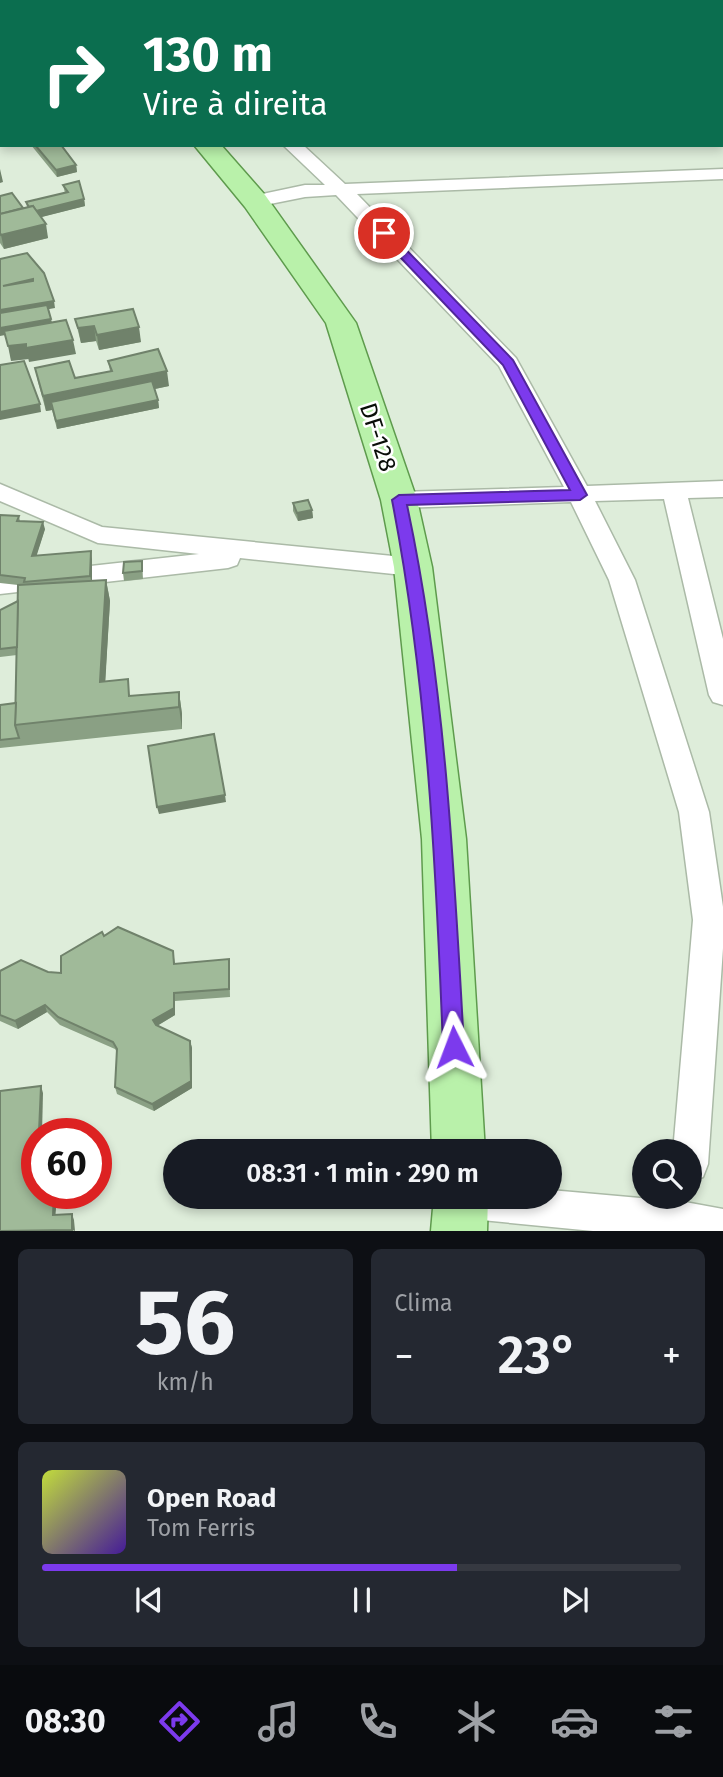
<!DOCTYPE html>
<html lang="pt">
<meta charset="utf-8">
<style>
body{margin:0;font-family:"Fira Sans",sans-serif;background:#242831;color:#f1f3f6;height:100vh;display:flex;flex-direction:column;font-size:26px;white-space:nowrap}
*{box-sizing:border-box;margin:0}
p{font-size:23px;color:#9ea1a6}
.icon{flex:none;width:38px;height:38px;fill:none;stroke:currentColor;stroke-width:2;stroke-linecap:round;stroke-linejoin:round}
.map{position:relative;height:1231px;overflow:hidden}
.drawer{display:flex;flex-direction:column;gap:18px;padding:18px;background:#0d0f14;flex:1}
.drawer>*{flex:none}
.banner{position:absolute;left:0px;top:0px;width:724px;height:147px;box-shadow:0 4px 10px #0003;background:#0b6e4f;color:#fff;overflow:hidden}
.fabs{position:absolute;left:632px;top:1139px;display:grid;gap:14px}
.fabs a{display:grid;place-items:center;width:70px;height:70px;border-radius:50%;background:#171b24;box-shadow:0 4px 10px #0003;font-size:35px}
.speed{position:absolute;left:21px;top:1118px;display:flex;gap:14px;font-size:35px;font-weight:700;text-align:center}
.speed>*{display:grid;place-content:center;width:91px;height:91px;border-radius:50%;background:#171b24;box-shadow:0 4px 10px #0003;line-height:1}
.speed .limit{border:10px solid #d22;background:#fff;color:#111}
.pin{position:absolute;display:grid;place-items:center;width:60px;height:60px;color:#fff;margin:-30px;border:4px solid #fff;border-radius:50%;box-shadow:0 2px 7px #0007}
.me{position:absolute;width:77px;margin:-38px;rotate:357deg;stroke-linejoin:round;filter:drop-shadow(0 0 5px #0008)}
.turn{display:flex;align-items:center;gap:24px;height:147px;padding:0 28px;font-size:32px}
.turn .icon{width:91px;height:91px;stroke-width:2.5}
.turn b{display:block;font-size:49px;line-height:60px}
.big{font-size:52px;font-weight:600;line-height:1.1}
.drawer .widget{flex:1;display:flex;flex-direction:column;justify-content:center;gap:10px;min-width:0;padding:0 24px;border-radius:10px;background:#242831}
.drawer .dial{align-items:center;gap:0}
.dial b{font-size:91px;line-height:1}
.song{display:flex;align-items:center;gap:21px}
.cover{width:84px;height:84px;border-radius:10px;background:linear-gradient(135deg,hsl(70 70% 55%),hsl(260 70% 35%))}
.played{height:7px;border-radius:4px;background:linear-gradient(90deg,#7c3aed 65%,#363941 65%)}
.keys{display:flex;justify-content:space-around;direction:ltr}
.heat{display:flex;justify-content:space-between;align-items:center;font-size:38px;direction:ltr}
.drawer .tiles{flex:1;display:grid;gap:18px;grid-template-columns:1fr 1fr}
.widget:last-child{grid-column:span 2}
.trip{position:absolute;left:163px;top:1139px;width:399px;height:70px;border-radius:35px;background:#171b24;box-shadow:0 4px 10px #0003;font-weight:600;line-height:70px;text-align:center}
.tab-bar{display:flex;height:112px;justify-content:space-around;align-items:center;background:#090b0e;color:#9ea1a6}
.tab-bar .icon{width:49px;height:49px}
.tab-bar .on{color:#7c3aed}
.tab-bar b{font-size:32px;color:#f1f3f6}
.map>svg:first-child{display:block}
</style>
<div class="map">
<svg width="723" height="1231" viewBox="0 0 723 1231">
<rect width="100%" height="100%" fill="#deedda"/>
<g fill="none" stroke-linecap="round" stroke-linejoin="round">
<defs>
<g id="street">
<polygon points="137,0 152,0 153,2 138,2"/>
<polygon points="283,145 303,145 345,184 723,169 723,179 357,194 516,358 587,486 723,481 723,497 688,498 723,639 723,705 713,702 709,695 664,499 595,501 635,580 709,812 723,907 723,948 708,1164 703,1177 690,1182 690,1152 673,1152 693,920 679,812 609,580 571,502 399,508 390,506 387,500 390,494 399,492 564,487 499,366 336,195 305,197 255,207 248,205 246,201 248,197 305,185 325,185"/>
<polygon points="0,484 102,527 413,558 422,561 426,567 422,573 413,576 240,558 237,565 228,568 0,594 0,576 199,554 98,543 0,501"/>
<polygon points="550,1190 685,1202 723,1209 723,1231 593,1231 461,1218 448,1213 442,1200 444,1197 550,1197"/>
</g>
<g id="primary">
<polygon points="68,0 90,0 91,2 69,2"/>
<polygon points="194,145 221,145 265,195 356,323 417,500 432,567 466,839 485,1152 432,1152 422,839 394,567 381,500 326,323 245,207"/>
<polygon points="434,1197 488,1197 487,1231 431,1231"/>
</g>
</defs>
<use href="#street" stroke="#abbaa7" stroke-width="3"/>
<use href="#primary" stroke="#5e9b4d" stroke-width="3"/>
<use href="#street" fill="#fff" fill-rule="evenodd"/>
<use href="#primary" fill="#b9f1aa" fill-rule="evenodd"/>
</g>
<g fill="#8aa084">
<polygon points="31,145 61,145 76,165 77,172 57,177"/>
<polygon points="63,185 84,199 85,206 41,217 48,238 4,249 0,243 0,196 23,208 27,207 26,202 65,193"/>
<polygon points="75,319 141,342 99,350 96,341 81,343"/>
<polygon points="108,361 169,386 155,389 158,400 159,408 57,429 52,410 46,411 38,382 35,368 75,378 110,371"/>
<polygon points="293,503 312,510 313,518 298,521 293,511"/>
<polygon points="0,515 19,516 20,521 45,529 36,556 92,559 92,580 106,580 110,601 105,682 131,696 179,692 182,714 182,729 0,748 0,705 16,703 17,655 0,657 0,610 18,601 18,585 0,583"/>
<polygon points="142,561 143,579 124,581 123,573"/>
<polygon points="104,936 174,958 175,964 229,959 230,997 175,1001 175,1015 157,1026 190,1041 192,1048 192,1088 154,1111 117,1094 115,1087 117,1052 115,1049 60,1025 47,1012 18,1029 0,1021 0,971 61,973"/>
</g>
<g fill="#70826b">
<polygon points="76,165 77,172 57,177 56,170"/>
<polygon points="0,169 3,182 0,183"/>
<polygon points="84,199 85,206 34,219 33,212"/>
<polygon points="46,224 48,238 4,249 1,235"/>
<polygon points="54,301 55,308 0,318 0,310"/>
<polygon points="51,319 53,326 0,336 0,328"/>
<polygon points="94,326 96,341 81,343 78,328"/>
<polygon points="139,327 141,342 99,350 97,335"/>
<polygon points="73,340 76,354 29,362 26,348"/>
<polygon points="26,344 29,359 11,361 8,346"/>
<polygon points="167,371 169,386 53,410 51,402 52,410 46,411 43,396"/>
<polygon points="158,400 159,408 57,429 56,421"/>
<polygon points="40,404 41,412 0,420 0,412"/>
<polygon points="312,510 313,518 298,521 297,513"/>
<polygon points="43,522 45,529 34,564 32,556"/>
<polygon points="91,551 92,559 92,584 90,576"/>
<polygon points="106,580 110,601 104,704 100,682"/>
<polygon points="179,692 182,714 182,729 179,707"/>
<polygon points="225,795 226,802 159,814 157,807"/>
<polygon points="174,993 175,1001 175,1015 155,1027 153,1020"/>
<polygon points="45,1005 47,1012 18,1029 15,1021"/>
<polygon points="190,1041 192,1048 192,1088 154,1111 152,1104"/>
<polygon points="41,1086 43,1093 42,1134 39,1132"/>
<polygon points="54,1194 57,1194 55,1222 53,1215"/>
<polygon points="72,1214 74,1220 75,1231 72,1230"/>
</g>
<g fill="#a0ba99" stroke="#70826b" stroke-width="2" fill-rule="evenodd">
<polygon points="35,145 61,145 76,165 56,170"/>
<polygon points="79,181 84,199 36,211 33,206 29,207 26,202 68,192 63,185"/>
<polygon points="12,193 23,208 0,214 0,196"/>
<polygon points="33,206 46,224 1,235 0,233 0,214"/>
<path d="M27 253 44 273 54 301 0 310V259ZM33 279V281L3 286Z"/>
<polygon points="47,305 51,319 0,328 0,313"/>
<polygon points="133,309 139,327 97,335 94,326 78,328 75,319"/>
<polygon points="66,320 73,340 26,348 26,344 8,346 4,331"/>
<polygon points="158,349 167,371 43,396 35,368 69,361 75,378 112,371 108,361"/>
<polygon points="24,361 40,404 0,412 0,365"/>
<polygon points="152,381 158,400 56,421 51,402"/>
<polygon points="308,500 312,510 297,513 293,503"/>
<polygon points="0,515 19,516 17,521 43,522 32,556 91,551 90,576 24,582 25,578 0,575"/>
<polygon points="142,561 142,571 123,573 124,562"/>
<polygon points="106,580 100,682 128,679 129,696 179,692 179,707 15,725 18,585"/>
<polygon points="18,601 17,647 0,649 0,610"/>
<polygon points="16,703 15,725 19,738 0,740 0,705"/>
<polygon points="214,734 225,795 157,807 148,746"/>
<polygon points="118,927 173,951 174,964 229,959 229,989 174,993 174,1008 153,1020 156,1025 190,1041 191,1081 152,1104 115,1087 117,1049 113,1042 58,1017 45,1005 15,1021 0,1015 0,971 21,960 48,972 61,973 61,956 102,932 104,936"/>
<polygon points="41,1086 39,1132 58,1129 58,1134 37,1134 37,1194 54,1194 53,1215 72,1214 72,1230 0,1231 0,1091"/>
</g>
<path fill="#7c3aed" stroke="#51269a" stroke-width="2" d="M384 230 388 231 513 360 587 495 580 500 407 505C445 683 454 866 464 1047L461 1054 454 1057 446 1054 443 1047C436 865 427 680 392 500L399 495 570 490 503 365 380 236 378 233Z"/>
<g text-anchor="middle" stroke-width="5" stroke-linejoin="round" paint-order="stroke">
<g font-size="24" fill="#090e08" stroke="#fff">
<text transform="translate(378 437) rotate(72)" y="8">DF-128</text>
</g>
</g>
</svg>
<div class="fabs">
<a><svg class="icon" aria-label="search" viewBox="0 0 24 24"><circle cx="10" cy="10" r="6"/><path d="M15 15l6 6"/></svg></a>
</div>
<div class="speed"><div class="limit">60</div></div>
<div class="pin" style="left:384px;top:233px;background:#d93025"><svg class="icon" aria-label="arrive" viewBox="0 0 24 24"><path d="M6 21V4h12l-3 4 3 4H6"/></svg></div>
<svg class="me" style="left:454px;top:1047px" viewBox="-20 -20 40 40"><path d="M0-17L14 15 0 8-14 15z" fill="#7c3aed" stroke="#fff" stroke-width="4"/></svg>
<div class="trip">08:31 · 1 min · 290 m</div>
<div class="banner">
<div class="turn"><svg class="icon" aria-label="right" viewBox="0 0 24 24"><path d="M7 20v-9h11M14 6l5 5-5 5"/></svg><div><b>130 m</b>Vire à direita</div></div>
</div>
</div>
<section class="drawer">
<div class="tiles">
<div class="widget dial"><b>56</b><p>km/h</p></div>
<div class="widget"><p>Clima</p>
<div class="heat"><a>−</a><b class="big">23°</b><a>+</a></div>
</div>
<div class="widget">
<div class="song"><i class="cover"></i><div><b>Open Road</b><p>Tom Ferris</p></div></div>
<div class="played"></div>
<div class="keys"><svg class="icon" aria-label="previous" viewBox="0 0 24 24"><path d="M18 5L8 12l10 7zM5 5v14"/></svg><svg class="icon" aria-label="pause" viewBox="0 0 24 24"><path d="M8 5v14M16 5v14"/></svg><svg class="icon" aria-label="next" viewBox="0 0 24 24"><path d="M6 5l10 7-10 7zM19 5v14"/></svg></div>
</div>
</div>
</section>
<nav class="tab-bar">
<b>08:30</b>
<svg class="icon on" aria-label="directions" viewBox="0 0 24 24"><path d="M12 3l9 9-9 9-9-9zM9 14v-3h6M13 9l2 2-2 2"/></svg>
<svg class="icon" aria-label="music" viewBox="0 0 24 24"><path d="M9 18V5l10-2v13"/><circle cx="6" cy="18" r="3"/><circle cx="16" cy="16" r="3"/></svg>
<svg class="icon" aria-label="phone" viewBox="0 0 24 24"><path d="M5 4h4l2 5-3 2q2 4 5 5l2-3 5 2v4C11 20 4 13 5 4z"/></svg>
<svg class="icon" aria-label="climate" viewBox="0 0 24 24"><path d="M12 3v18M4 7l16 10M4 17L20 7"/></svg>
<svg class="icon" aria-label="car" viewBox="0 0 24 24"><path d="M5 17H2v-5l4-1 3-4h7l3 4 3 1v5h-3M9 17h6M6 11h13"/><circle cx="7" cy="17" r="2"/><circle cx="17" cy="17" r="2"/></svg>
<svg class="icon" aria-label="filters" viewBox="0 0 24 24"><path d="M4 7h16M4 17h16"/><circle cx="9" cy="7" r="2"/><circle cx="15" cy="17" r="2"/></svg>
</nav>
